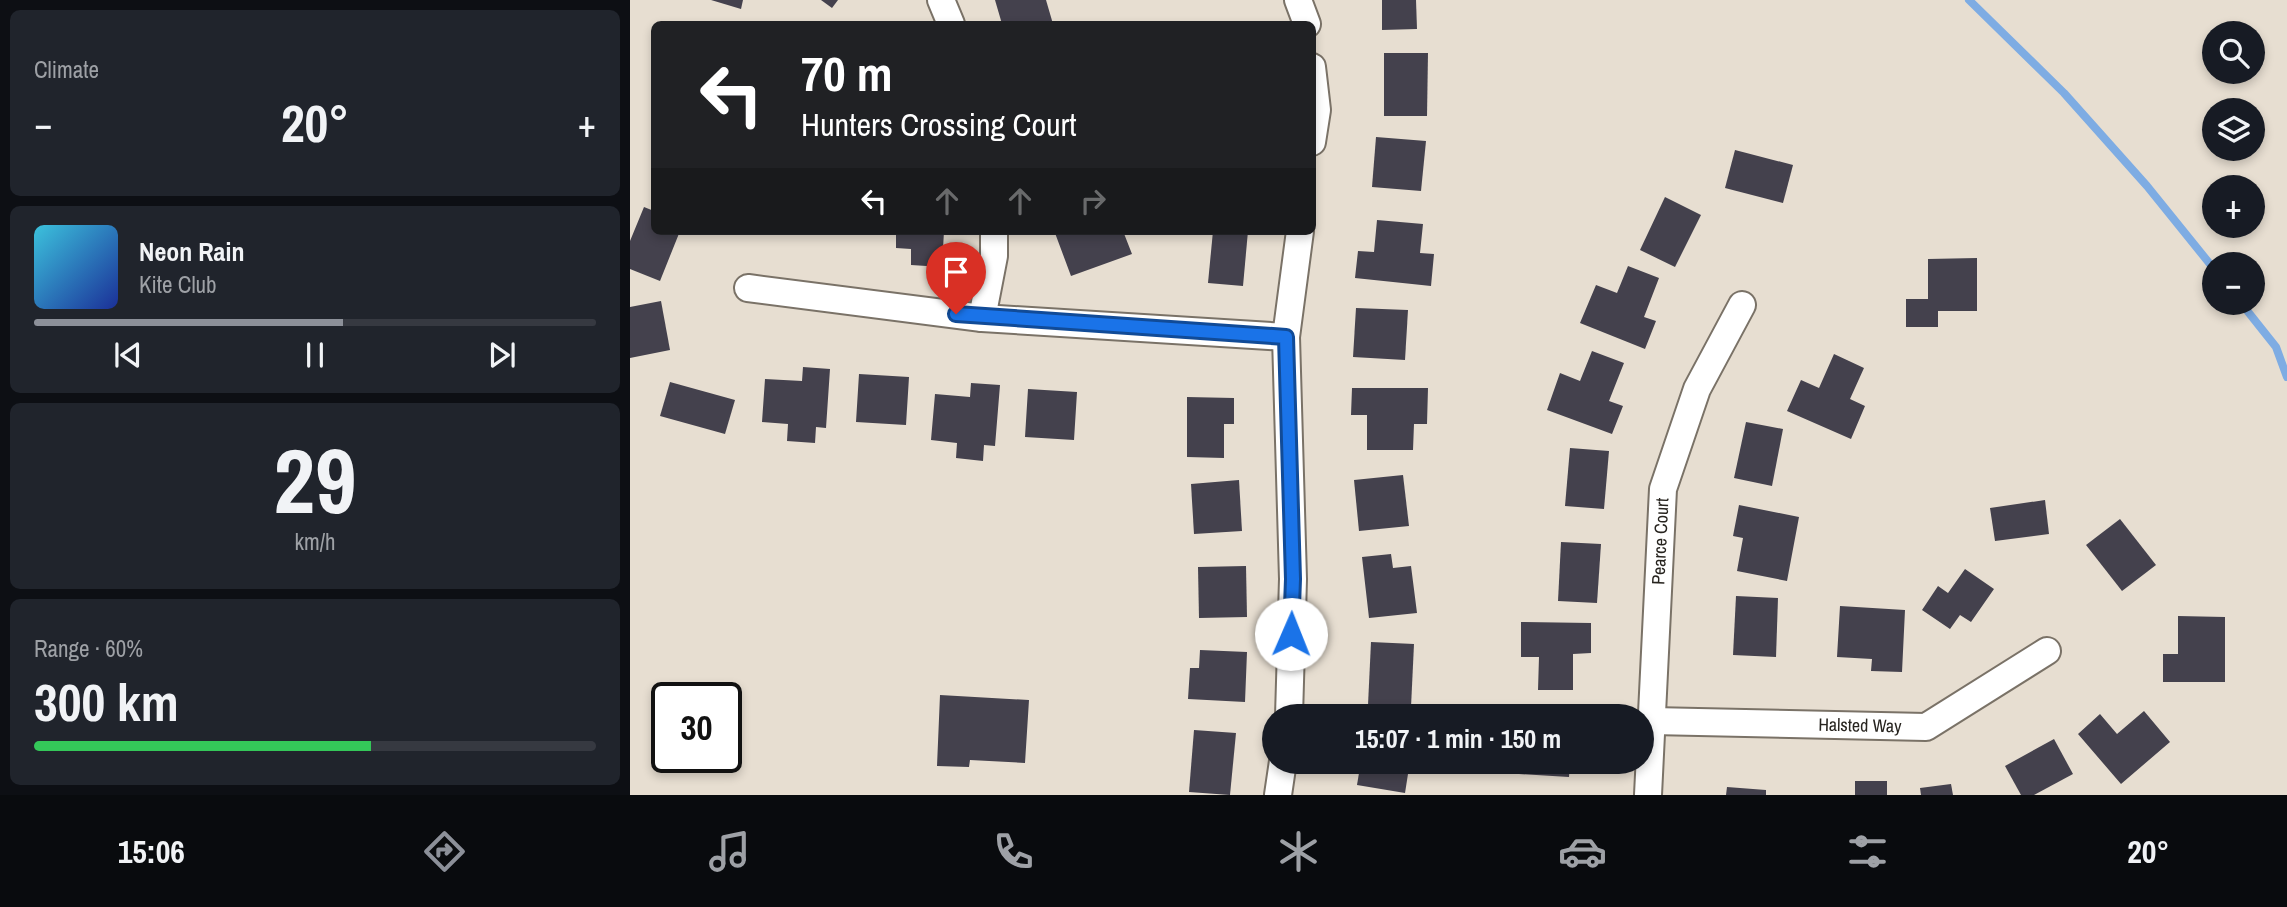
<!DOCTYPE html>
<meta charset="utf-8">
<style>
body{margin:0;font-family:"Archivo Narrow",sans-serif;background:#20242c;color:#f1f3f6;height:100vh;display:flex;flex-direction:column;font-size:26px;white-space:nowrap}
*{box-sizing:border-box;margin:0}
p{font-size:23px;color:#9ea1a6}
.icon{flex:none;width:38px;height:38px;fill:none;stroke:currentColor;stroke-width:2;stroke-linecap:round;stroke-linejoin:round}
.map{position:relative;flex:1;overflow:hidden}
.panel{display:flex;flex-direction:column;gap:10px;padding:10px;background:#0d0f14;width:630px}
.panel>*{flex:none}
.banner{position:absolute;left:21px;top:21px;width:665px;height:214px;border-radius:10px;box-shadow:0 4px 10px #0003;background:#202124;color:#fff;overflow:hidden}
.tools{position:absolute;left:1572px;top:21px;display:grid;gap:14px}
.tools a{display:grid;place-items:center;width:63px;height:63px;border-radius:50%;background:#171b24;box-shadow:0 4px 10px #0003;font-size:35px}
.speed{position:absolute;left:21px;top:682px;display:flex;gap:14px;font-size:35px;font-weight:700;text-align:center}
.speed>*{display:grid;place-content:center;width:91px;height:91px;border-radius:50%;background:#171b24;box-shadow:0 4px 10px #0003;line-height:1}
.speed .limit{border:4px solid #111;border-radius:10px;background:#fff;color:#111}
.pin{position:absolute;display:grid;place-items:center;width:60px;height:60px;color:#fff;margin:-72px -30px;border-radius:50% 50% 50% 0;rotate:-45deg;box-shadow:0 0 7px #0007}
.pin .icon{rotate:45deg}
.me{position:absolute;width:77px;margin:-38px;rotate:1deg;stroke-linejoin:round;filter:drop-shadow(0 0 5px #0008)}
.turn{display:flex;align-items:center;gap:24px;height:147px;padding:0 35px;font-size:32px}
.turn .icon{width:91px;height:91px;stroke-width:2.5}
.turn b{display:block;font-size:49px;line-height:60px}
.lanes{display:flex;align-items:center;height:66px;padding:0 35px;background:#0003;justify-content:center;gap:35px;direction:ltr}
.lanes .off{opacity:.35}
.big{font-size:52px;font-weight:700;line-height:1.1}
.panel .card{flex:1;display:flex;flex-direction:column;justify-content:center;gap:10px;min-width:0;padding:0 24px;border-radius:10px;background:#20242c}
.panel .dial{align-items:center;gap:0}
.dial b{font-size:91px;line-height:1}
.song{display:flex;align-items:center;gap:21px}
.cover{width:84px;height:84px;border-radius:10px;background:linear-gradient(135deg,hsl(190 70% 55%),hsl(230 70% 35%))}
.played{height:7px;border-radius:4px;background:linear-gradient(90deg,#8c9099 55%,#363941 55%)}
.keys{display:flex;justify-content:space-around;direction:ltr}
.heat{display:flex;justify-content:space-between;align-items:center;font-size:38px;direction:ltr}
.charge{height:10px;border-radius:5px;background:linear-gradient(90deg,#34c759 60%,#363941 0)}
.trip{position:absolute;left:632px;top:704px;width:392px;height:70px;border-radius:35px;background:#171b24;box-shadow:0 4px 10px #0003;font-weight:700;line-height:70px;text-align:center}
.menu{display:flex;height:112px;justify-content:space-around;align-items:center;background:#090b0e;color:#9ea1a6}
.menu .icon{width:49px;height:49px}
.menu .active{color:#8c9099}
.menu b{font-size:32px;color:#f1f3f6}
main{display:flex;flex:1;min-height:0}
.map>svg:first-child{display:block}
</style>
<main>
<section class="panel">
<div class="card"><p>Climate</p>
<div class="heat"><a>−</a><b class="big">20°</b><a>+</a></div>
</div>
<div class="card">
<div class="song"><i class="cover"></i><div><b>Neon Rain</b><p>Kite Club</p></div></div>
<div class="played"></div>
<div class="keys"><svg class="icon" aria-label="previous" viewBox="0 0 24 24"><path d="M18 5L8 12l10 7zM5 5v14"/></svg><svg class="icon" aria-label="pause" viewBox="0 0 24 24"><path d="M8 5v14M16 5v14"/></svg><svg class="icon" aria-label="next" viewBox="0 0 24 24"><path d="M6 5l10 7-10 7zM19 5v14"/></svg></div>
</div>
<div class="card dial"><b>29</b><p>km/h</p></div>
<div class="card"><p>Range · 60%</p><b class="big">300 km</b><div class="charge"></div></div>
</section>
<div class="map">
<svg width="1657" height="795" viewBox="0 0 1657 795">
<rect width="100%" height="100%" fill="#e7ded1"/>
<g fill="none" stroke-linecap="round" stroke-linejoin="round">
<g stroke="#7eace3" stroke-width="8">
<polyline points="1339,0 1434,93 1517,186 1584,269"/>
<polyline points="1611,303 1646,347 1657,377"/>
</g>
</g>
<g fill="#44414d">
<polygon points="81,0 113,0 111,9"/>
<polygon points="191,0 208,0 202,8"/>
<polygon points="365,0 416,0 423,24 372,24"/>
<polygon points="752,0 786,0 787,29 752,30"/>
<polygon points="754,53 798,53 797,116 754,116"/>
<polygon points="746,137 796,141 791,191 742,187"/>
<polygon points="1105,150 1163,165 1153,203 1095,188"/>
<polygon points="1035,197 1071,215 1045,267 1010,250"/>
<polygon points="14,207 24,211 24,231 50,231 30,281 0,269 0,241"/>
<polygon points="747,220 793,224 790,253 804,254 801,286 725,278 728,251 744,252"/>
<polygon points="266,231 314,231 312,267 281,265 281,249 266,248"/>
<polygon points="430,231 473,231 474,233 493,231 502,254 441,276 425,233"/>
<polygon points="583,231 618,231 613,286 578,283"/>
<polygon points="1347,258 1347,311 1308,311 1308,327 1276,327 1276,299 1298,299 1298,259"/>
<polygon points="998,266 1029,278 1014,317 1026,321 1015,349 950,323 966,285 987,293"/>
<polygon points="31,301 40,350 0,358 0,307"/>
<polygon points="726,308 778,310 775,360 723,357"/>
<polygon points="962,351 994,363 979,401 993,406 982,434 917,410 930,373 950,381"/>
<polygon points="1204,354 1234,368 1220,399 1235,406 1221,439 1157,411 1171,380 1189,388"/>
<polygon points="173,367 200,369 196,428 186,427 185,443 157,441 158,424 132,422 135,379 172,381"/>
<polygon points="229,374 279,377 276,425 226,422"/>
<polygon points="40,382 105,400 95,434 30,416"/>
<polygon points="341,383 370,385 365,446 354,445 353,461 326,458 327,443 301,440 305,394 340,397"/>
<polygon points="722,388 798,388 797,424 784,424 783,450 737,450 737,415 721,415"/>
<polygon points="398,389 447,392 444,440 395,437"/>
<polygon points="557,397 604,398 604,424 594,424 594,458 557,457"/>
<polygon points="1116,422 1153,429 1142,486 1104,478"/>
<polygon points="940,448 979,451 974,509 935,506"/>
<polygon points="773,475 779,526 729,531 724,480"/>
<polygon points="609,480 612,531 564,534 561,484"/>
<polygon points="1415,500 1419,534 1365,541 1360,508"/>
<polygon points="1109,505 1169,517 1157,581 1107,571 1113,538 1103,536"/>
<polygon points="1490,519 1526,565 1492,591 1456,545"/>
<polygon points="931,542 971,544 967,603 928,601"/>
<polygon points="761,554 763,568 781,566 787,613 739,618 732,557"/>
<polygon points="616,566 617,617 569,618 568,567"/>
<polygon points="1335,569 1364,589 1341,622 1330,615 1320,629 1292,610 1308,586 1318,593"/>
<polygon points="1106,596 1148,598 1146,657 1103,655"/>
<polygon points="1210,606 1275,610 1272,672 1241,671 1242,659 1207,657"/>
<polygon points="1548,616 1595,617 1595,682 1533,682 1533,654 1548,654"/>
<polygon points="891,622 961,623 961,653 943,654 943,690 908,690 909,657 891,657"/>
<polygon points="741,642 784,644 781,707 738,705"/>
<polygon points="570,650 617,652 615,702 558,699 560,668 569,668"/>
<polygon points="310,695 399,700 395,763 340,760 339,767 307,766"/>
<polygon points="893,709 955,712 955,716 892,716"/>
<polygon points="1514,711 1540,742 1491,784 1448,734 1470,714 1487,734"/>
<polygon points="564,730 606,733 600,795 559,792"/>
<polygon points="1424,739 1443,774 1404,795 1391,795 1375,766"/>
<polygon points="731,761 780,761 775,793 727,785"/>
<polygon points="890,761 940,761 939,777 889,774"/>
<rect x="1225" y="781" width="32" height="14"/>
<polygon points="1321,784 1323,795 1291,795 1290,788"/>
<polygon points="1097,787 1136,790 1136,795 1096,795"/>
</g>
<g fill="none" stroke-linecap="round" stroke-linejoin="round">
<defs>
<g id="minor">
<polyline points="311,0 321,24"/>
<polyline points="668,0 677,24"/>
<polyline points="682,67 687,110 682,142"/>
<polyline points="118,288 352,318 656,337"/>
<polyline points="352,318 364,256 364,231"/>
<polyline points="659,716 663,579 656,337 670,231"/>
<path id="s1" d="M1022 721 1296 727 1417 651"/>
<polyline points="648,795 653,761"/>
<path id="s2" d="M1018 795 1033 489 1067 389 1112 305"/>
</g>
</defs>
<use href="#minor" stroke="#7a7267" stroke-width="30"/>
<use href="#minor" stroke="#fff" stroke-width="26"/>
</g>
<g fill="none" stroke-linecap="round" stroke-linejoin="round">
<defs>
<polyline id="route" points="326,314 656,337 663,579 661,634"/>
</defs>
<use href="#route" stroke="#114b97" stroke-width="18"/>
<use href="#route" stroke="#1a73e8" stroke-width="12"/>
</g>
<g text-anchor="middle" stroke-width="7" stroke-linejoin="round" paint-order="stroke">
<g font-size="18" fill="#27241f" stroke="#f4ebde">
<text dy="6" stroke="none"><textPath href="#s2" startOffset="254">Pearce Court</textPath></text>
<text dy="6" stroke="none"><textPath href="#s1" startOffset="208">Halsted Way</textPath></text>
</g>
</g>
</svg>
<div class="tools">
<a><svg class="icon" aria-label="search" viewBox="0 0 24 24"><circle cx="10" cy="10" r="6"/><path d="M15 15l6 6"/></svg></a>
<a><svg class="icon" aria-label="layers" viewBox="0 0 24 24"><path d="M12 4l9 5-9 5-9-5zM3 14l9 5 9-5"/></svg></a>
<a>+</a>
<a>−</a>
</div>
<div class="speed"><div class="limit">30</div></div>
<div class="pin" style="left:326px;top:314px;background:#d93025"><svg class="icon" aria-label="arrive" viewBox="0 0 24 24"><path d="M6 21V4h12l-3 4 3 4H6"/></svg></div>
<svg class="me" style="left:661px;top:634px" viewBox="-20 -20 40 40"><circle r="19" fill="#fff"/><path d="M0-13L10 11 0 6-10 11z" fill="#1a73e8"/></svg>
<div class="trip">15:07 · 1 min · 150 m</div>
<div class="banner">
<div class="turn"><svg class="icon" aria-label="left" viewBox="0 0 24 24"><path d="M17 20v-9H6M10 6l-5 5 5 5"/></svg><div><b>70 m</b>Hunters Crossing Court</div></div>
<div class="lanes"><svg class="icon" aria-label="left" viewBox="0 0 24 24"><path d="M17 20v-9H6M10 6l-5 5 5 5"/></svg><svg class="icon off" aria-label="ahead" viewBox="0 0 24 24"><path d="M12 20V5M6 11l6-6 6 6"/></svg><svg class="icon off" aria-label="ahead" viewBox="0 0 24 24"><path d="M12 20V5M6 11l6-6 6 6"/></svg><svg class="icon off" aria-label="right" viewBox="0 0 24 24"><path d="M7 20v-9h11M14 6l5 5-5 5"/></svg></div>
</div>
</div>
</main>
<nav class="menu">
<b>15:06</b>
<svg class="icon active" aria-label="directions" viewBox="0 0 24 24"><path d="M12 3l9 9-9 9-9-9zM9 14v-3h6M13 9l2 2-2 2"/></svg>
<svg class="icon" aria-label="music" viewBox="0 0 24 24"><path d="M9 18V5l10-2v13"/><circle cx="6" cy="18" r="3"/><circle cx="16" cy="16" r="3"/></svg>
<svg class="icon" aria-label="phone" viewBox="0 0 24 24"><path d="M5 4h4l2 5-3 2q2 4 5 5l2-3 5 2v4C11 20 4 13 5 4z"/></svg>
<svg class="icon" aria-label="climate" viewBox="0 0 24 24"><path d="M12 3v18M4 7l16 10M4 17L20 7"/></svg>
<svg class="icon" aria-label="car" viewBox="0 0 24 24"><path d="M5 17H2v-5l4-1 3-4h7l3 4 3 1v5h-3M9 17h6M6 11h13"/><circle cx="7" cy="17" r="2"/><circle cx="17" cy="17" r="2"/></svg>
<svg class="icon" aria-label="filters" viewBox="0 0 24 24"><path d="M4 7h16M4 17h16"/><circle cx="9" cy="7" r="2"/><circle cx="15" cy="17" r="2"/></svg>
<b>20°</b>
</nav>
